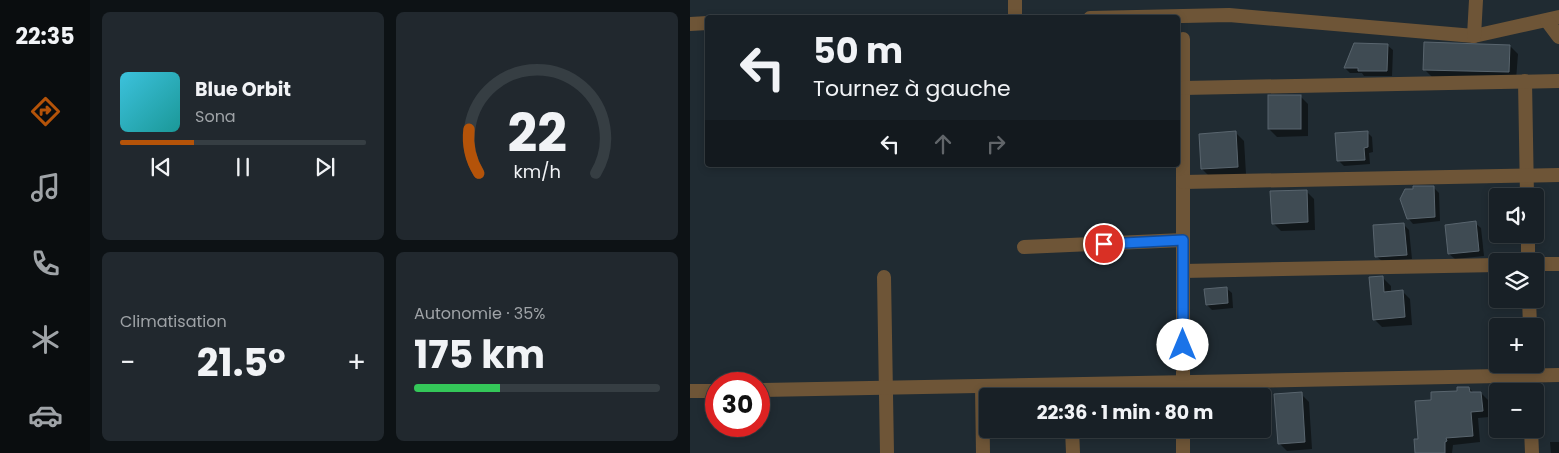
<!DOCTYPE html>
<html lang="fr">
<meta charset="utf-8">
<style>
body{margin:0;font-family:Poppins,sans-serif;background:#21282e;color:#f1f3f6;height:100vh;display:flex;flex-direction:column;font-size:19px;white-space:nowrap}
*{box-sizing:border-box;margin:0}
p{font-size:16px;color:#9fa3a7}
.icon{flex:none;width:28px;height:28px;fill:none;stroke:currentColor;stroke-width:2;stroke-linecap:round;stroke-linejoin:round}
.map{position:relative;flex:1;overflow:hidden}
.side{display:flex;flex-direction:column;gap:12px;padding:12px;background:#0d1215;width:600px}
.side>*{flex:none}
.banner{position:absolute;left:15px;top:15px;width:475px;height:152px;border-radius:5px;box-shadow:0 2px 8px #0003,0 0 0 1px #363e43;background:#182026;color:#f1f3f6;overflow:hidden}
.fabs{position:absolute;left:799px;top:188px;display:grid;gap:10px}
.fabs a{display:grid;place-items:center;width:55px;height:55px;border-radius:5px;background:#182026;box-shadow:0 2px 8px #0003,0 0 0 1px #363e43;font-size:25px}
.speed{position:absolute;left:15px;top:372px;display:flex;gap:10px;font-size:25px;font-weight:700;text-align:center}
.speed>*{display:grid;place-content:center;width:65px;height:65px;border-radius:50%;background:#182026;box-shadow:0 2px 8px #0003,0 0 0 1px #363e43;line-height:1}
.speed .limit{border:8px solid #d22;background:#fff;color:#111}
.pin{position:absolute;display:grid;place-items:center;width:42px;height:42px;color:#fff;margin:-21px;border:2px solid #fff;border-radius:50%;box-shadow:0 1px 5px #0007}
.me{position:absolute;width:55px;margin:-28px;rotate:0deg;stroke-linejoin:round;filter:drop-shadow(0 0 4px #0008)}
.turn{display:flex;align-items:center;gap:18px;height:105px;padding:0 25px;font-size:22px}
.turn .icon{width:65px;height:65px;stroke-width:2.5}
.turn b{display:block;font-size:35px;line-height:42px}
.lanes{display:flex;align-items:center;height:48px;padding:0 25px;background:#0003;justify-content:center;gap:25px;direction:ltr}
.lanes .off{opacity:.35}
.big{font-size:38px;font-weight:700;line-height:1.1}
.side .tile{flex:1;display:flex;flex-direction:column;justify-content:center;gap:8px;min-width:0;padding:0 18px;border-radius:8px;background:#21282e}
.side .dial{align-items:center;gap:0}
.dial svg{height:130px;overflow:visible;fill:none;stroke:#363e43;stroke-width:7;stroke-linecap:round;text-anchor:middle}
.dial text{fill:#f1f3f6;stroke:none}
.song{display:flex;align-items:center;gap:15px}
.cover{width:60px;height:60px;border-radius:8px;background:linear-gradient(135deg,hsl(190 70% 55%),hsl(180 70% 35%))}
.played{height:5px;border-radius:2px;background:linear-gradient(90deg,#b45309 30%,#363e43 30%)}
.keys{display:flex;justify-content:space-around;direction:ltr}
.heat{display:flex;justify-content:space-between;align-items:center;font-size:28px;direction:ltr}
.charge{height:8px;border-radius:4px;background:linear-gradient(90deg,#34c759 35%,#363e43 0)}
.side .tiles{flex:1;display:grid;gap:12px;grid-template-columns:repeat(2,1fr)}
.trip{position:absolute;left:289px;top:388px;width:292px;height:50px;border-radius:5px;background:#182026;box-shadow:0 2px 8px #0003,0 0 0 1px #363e43;font-weight:700;line-height:50px;text-align:center}
main{display:flex;flex:1;min-height:0}
.tab-bar{display:flex;flex-direction:column;width:90px;justify-content:space-around;align-items:center;background:#0a0d0f;color:#9fa3a7}
.tab-bar .icon{width:35px;height:35px}
.tab-bar .selected{color:#b45309}
.tab-bar b{font-size:22px;color:#f1f3f6}
.map>svg:first-child{display:block}
</style>
<main>
<nav class="tab-bar">
<b>22:35</b>
<svg class="icon selected" aria-label="directions" viewBox="0 0 24 24"><path d="M12 3l9 9-9 9-9-9zM9 14v-3h6M13 9l2 2-2 2"/></svg>
<svg class="icon" aria-label="music" viewBox="0 0 24 24"><path d="M9 18V5l10-2v13"/><circle cx="6" cy="18" r="3"/><circle cx="16" cy="16" r="3"/></svg>
<svg class="icon" aria-label="phone" viewBox="0 0 24 24"><path d="M5 4h4l2 5-3 2q2 4 5 5l2-3 5 2v4C11 20 4 13 5 4z"/></svg>
<svg class="icon" aria-label="climate" viewBox="0 0 24 24"><path d="M12 3v18M4 7l16 10M4 17L20 7"/></svg>
<svg class="icon" aria-label="car" viewBox="0 0 24 24"><path d="M5 17H2v-5l4-1 3-4h7l3 4 3 1v5h-3M9 17h6M6 11h13"/><circle cx="7" cy="17" r="2"/><circle cx="17" cy="17" r="2"/></svg>
</nav>
<section class="side">
<div class="tiles">
<div class="tile">
<div class="song"><i class="cover"></i><div><b>Blue Orbit</b><p>Sona</p></div></div>
<div class="played"></div>
<div class="keys"><svg class="icon" aria-label="previous" viewBox="0 0 24 24"><path d="M18 5L8 12l10 7zM5 5v14"/></svg><svg class="icon" aria-label="pause" viewBox="0 0 24 24"><path d="M8 5v14M16 5v14"/></svg><svg class="icon" aria-label="next" viewBox="0 0 24 24"><path d="M6 5l10 7-10 7zM19 5v14"/></svg></div>
</div>
<div class="tile dial"><svg viewBox="0 0 100 80">
<path d="M14 69A42 42 0 1 1 86 69"/>
<path d="M14 69A42 42 0 0 1 8 42" stroke="#b45309"/>
<text x="50" y="56" font-size="32" font-weight="700">22</text>
<text x="50" y="72" font-size="11">km/h</text>
</svg></div>
<div class="tile"><p>Climatisation</p>
<div class="heat"><a>−</a><b class="big">21.5°</b><a>+</a></div>
</div>
<div class="tile"><p>Autonomie · 35%</p><b class="big">175 km</b><div class="charge"></div></div>
</div>
</section>
<div class="map">
<svg width="869" height="453" viewBox="0 0 869 453">
<rect width="100%" height="100%" fill="#202b32"/>
<g fill="#0007">
<polygon points="697,45 703,50 702,76 674,76 672,73 660,73 655,68"/>
<polygon points="820,46 828,54 826,80 742,77 734,69"/>
<polygon points="610,96 618,104 618,136 587,137 579,129"/>
<polygon points="677,132 682,137 683,152 679,153 680,164 654,166 649,161"/>
<polygon points="546,133 554,141 556,174 520,177 512,169"/>
<polygon points="743,187 749,193 750,221 723,224 718,218"/>
<polygon points="616,191 624,199 625,230 591,231 583,223"/>
<polygon points="785,223 791,228 794,256 765,259 759,254"/>
<polygon points="714,225 719,230 722,259 692,261 686,256"/>
<polygon points="693,278 701,286 701,292 712,291 720,299 722,325 692,327 684,319"/>
<polygon points="536,288 542,293 543,308 522,310 517,305"/>
<polygon points="779,388 784,393 791,393 798,400 799,417 788,418 790,442 763,445 762,453 726,453 729,440 743,401"/>
<polygon points="611,394 619,402 622,449 597,451 589,443"/>
<polygon points="860,442 869,442 869,453 861,453"/>
</g>
<g fill="#3f4b53" stroke="#59656e">
<polygon points="734,42 820,45 819,72 733,70"/>
<polygon points="664,43 698,44 697,71 668,71 668,68 654,68"/>
<rect x="578" y="95" width="33" height="34"/>
<polygon points="546,131 548,167 511,169 509,134"/>
<polygon points="678,131 678,147 674,148 675,160 647,161 645,133"/>
<polygon points="723,186 744,186 745,217 717,219 710,199 715,189 723,189"/>
<polygon points="617,190 618,222 582,224 580,191"/>
<polygon points="786,221 789,251 758,254 755,225"/>
<polygon points="714,223 717,255 685,257 683,225"/>
<polygon points="693,276 694,292 713,290 715,317 683,320 679,277"/>
<polygon points="537,287 538,303 516,305 514,289"/>
<polygon points="767,387 779,387 780,392 791,392 793,411 781,412 783,436 756,438 757,441 755,442 755,453 725,453 724,439 728,439 725,401 741,400 741,392 767,391"/>
<polygon points="612,392 615,442 588,444 584,394"/>
</g>
<g fill="none" stroke-linecap="round" stroke-linejoin="round">
<g stroke="#6e5537" stroke-width="14">
<polyline points="325,0 325,18"/>
<polyline points="400,18 539,15 784,36 869,17"/>
<polyline points="857,21 869,37"/>
<polyline points="0,24 18,23"/>
<polyline points="784,36 786,0"/>
<polyline points="493,39 493,396"/>
<polyline points="835,81 837,196"/>
<polyline points="493,88 869,81"/>
<polyline points="493,182 869,175"/>
<polyline points="838,234 838,261"/>
<polyline points="334,247 493,240"/>
<polyline points="845,264 869,264"/>
<polyline points="493,271 808,265"/>
<polyline points="194,277 197,453"/>
<polyline points="839,299 840,326"/>
<polyline points="840,364 841,391"/>
<polyline points="292,386 293,453"/>
<polyline points="69,390 869,375"/>
<polyline points="0,391 26,391"/>
<polyline points="382,429 383,453"/>
<polyline points="493,429 493,453"/>
<polyline points="841,429 842,453"/>
</g>
</g>
<g fill="none" stroke-linecap="round" stroke-linejoin="round">
<defs>
<polyline id="route" points="414,244 493,240 493,345"/>
</defs>
<use href="#route" stroke="#114b97" stroke-width="12"/>
<use href="#route" stroke="#1a73e8" stroke-width="9"/>
</g>
</svg>
<div class="fabs">
<a><svg class="icon" aria-label="sound" viewBox="0 0 24 24"><path d="M4 9h4l5-4v14l-5-4H4zM17 9q2 3 0 6"/></svg></a>
<a><svg class="icon" aria-label="layers" viewBox="0 0 24 24"><path d="M12 4l9 5-9 5-9-5zM3 14l9 5 9-5"/></svg></a>
<a>+</a>
<a>−</a>
</div>
<div class="speed"><div class="limit">30</div></div>
<div class="pin" style="left:414px;top:244px;background:#d93025"><svg class="icon" aria-label="arrive" viewBox="0 0 24 24"><path d="M6 21V4h12l-3 4 3 4H6"/></svg></div>
<svg class="me" style="left:493px;top:345px" viewBox="-20 -20 40 40"><circle r="19" fill="#fff"/><path d="M0-13L10 11 0 6-10 11z" fill="#1a73e8"/></svg>
<div class="trip">22:36 · 1 min · 80 m</div>
<div class="banner">
<div class="turn"><svg class="icon" aria-label="left" viewBox="0 0 24 24"><path d="M17 20v-9H6M10 6l-5 5 5 5"/></svg><div><b>50 m</b>Tournez à gauche</div></div>
<div class="lanes"><svg class="icon" aria-label="left" viewBox="0 0 24 24"><path d="M17 20v-9H6M10 6l-5 5 5 5"/></svg><svg class="icon off" aria-label="ahead" viewBox="0 0 24 24"><path d="M12 20V5M6 11l6-6 6 6"/></svg><svg class="icon off" aria-label="right" viewBox="0 0 24 24"><path d="M7 20v-9h11M14 6l5 5-5 5"/></svg></div>
</div>
</div>
</main>
